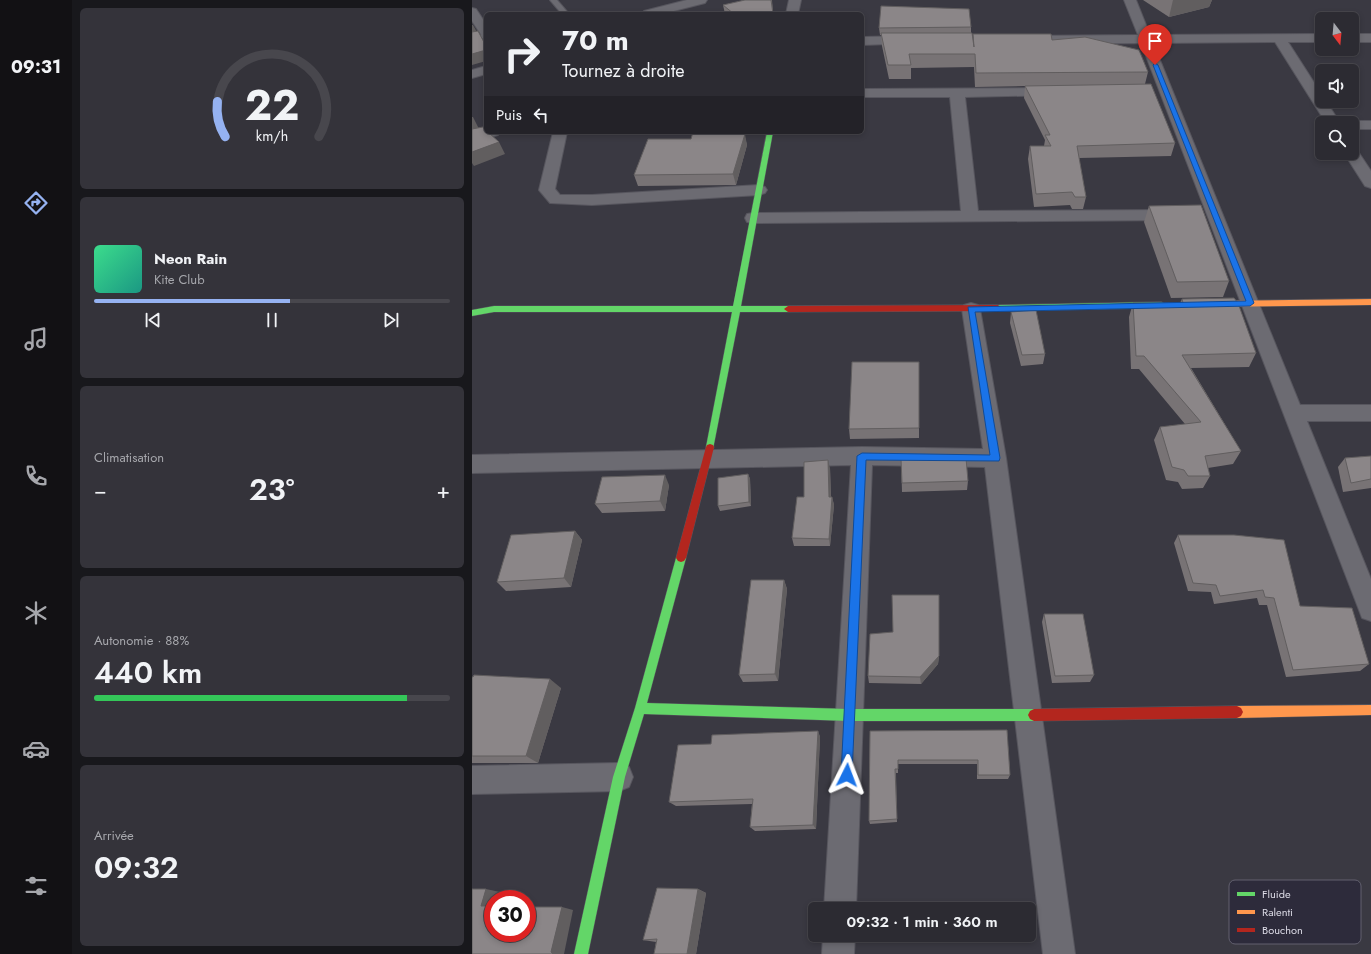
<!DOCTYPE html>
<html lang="fr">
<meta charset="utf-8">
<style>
body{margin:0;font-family:Jost,sans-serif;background:#34333a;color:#f1f3f6;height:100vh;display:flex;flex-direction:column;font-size:15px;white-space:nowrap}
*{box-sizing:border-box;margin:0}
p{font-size:13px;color:#a6a7ac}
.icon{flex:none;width:22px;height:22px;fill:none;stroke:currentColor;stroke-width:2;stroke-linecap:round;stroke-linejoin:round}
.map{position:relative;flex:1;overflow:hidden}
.drawer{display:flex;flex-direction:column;gap:8px;padding:8px;background:#18181c;width:400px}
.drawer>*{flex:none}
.top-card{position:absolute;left:12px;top:12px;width:380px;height:122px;border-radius:6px;box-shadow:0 2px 6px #0003,0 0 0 1px #48474d;background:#2c2b32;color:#f1f3f6;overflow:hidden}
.needle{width:26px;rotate:164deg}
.buttons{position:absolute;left:843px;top:12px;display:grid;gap:8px}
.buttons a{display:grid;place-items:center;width:44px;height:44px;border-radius:6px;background:#2c2b32;box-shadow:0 2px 6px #0003,0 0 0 1px #48474d;font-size:20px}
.speed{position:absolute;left:12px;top:890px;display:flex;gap:8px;font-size:20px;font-weight:700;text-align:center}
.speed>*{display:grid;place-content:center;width:52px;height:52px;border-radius:50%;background:#2c2b32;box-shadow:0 2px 6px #0003,0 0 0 1px #48474d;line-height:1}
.speed .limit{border:6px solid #d22;background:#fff;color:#111}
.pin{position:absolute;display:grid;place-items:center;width:34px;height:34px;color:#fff;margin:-41px -17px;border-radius:50% 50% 50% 0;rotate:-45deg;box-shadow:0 0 4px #0007}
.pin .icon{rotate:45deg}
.me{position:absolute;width:44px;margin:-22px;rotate:3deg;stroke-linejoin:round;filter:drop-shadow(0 0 3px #0008)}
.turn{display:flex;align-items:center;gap:14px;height:84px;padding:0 12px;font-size:18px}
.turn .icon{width:52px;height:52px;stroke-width:2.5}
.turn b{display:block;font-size:28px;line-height:34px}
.then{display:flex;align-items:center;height:38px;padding:0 12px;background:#0003;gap:8px;font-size:15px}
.big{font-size:30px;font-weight:600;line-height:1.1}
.drawer .card{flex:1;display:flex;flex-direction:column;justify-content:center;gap:6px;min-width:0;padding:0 14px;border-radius:6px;background:#34333a}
.drawer .dial{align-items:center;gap:0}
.dial svg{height:104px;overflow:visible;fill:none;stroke:#48474d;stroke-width:7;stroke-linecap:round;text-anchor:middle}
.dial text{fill:#f1f3f6;stroke:none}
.song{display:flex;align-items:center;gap:12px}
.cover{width:48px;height:48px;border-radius:6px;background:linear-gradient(135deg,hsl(150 70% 55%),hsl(170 70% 35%))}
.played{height:4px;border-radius:2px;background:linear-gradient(90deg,#95b2f1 55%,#48474d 55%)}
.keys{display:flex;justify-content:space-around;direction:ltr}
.heat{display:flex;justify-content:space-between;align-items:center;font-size:22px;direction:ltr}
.charge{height:6px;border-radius:3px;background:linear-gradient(90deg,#34c759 88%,#48474d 0)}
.trip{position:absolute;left:336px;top:902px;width:228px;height:40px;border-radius:6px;background:#2c2b32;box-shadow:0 2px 6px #0003,0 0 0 1px #48474d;font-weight:600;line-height:40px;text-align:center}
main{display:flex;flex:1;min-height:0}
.tabs{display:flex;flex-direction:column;width:72px;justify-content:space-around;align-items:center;background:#121114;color:#a6a7ac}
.tabs .icon{width:28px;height:28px}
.tabs .on{color:#95b2f1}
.tabs b{font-size:18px;color:#f1f3f6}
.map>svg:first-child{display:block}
</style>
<main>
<nav class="tabs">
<b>09:31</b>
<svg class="icon on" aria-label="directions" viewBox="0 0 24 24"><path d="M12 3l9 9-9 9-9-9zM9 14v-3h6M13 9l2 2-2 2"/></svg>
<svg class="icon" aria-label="music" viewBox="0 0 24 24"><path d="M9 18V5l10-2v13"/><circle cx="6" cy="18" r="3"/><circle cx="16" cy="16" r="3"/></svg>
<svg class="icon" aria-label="phone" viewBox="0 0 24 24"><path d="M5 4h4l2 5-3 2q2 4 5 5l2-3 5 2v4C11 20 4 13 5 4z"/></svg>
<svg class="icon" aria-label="climate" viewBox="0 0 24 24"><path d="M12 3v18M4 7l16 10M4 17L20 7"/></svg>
<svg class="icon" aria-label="car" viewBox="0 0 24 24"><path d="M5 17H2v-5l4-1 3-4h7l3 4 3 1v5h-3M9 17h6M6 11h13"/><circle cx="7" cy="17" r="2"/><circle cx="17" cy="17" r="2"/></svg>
<svg class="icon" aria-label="filters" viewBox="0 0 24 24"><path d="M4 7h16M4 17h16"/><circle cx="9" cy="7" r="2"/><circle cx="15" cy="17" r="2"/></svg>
</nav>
<section class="drawer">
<div class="card dial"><svg viewBox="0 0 100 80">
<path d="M14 69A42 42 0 1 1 86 69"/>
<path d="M14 69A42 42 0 0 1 8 42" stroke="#95b2f1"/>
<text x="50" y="56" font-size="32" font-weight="700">22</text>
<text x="50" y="72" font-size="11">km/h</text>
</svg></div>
<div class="card">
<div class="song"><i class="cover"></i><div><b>Neon Rain</b><p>Kite Club</p></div></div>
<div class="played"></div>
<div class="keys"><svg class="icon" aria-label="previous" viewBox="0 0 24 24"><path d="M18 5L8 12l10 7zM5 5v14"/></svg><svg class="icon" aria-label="pause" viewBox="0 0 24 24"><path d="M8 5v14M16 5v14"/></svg><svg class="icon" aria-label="next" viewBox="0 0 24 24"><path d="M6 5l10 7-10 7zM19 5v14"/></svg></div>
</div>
<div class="card"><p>Climatisation</p>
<div class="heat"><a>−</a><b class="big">23°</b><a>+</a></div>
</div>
<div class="card"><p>Autonomie · 88%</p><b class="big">440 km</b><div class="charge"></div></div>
<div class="card"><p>Arrivée</p><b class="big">09:32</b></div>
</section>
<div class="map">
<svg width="899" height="954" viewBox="0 0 899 954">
<rect width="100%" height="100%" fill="#3a3942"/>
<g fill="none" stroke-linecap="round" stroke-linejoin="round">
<defs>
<g id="lane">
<polygon points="78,0 85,0 97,14 90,14"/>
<polygon points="14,33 14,37 0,41 0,37"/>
</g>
<g id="street">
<polygon points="215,0 235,0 233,3 190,14 170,14 172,11"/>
<polygon points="317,0 329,0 326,14 314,14"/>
<polygon points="652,0 664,0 678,35 850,34 850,42 816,42 850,95 850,101 854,101 868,123 854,123 803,42 681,43 828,405 899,405 899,421 835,421 899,579 899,621 890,618 887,610 669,43 551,44 545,40 551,36 666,35"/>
<polygon points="0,8 4,9 14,24 14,37 10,36 0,21"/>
<rect x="880" y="34" width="19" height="8"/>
<polygon points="439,36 444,37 445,40 444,43 390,45 390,37"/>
<polygon points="14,66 14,74 0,78 0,70"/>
<polygon points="582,88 587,89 589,92 587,95 493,97 506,211 704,210 710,211 712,215 710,219 704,220 281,223 275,222 273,218 275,214 281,213 489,211 478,97 390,97 390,89"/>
<polygon points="880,121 899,121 899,129 880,129 880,123 874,123"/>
<polygon points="14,129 14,132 28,132 26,135 0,142 0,133"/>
<polygon points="81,132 95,132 83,189 88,195 120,195 287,185 293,187 295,190 293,193 287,195 120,205 78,203 67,190"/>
<polygon points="880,148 885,150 899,171 899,188 893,186 872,153 880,153"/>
<polygon points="499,303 506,305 508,309 534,458 603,954 571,954 513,467 400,465 384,909 352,909 379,465 0,473 0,455 390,447 511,449 490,309 492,305"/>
<polygon points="147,763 157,767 161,777 157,787 147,791 0,794 0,766"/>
<polygon points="351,935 383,935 382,954 350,954"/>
</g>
<g id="fast">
<polygon points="295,132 301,132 269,306 316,306 320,309 316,312 268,312 241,449 235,449 234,447 260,312 22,312 0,316 0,310 22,306 261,306"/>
<polygon points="690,302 694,305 690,308 526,311 522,308 526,305"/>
<polygon points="209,554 212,555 214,558 175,703 377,709 562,709 566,711 568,715 566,719 562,721 377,721 172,714 153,777 116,954 102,954 141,777 163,708 204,558 206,555"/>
</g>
<g id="slow">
<polygon points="899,299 899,305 736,307 732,304 736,301"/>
<polygon points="899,705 899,715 765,718 761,716 759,712 761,708 765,706"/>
</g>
<g id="jam">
<polygon points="526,305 530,308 526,311 316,312 312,309 316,306"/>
<polygon points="238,444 241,445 242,447 214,558 212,561 209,562 206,561 204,558 234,447 235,445"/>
<polygon points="765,706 769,708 771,712 769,716 765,718 562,721 558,719 556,715 558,711 562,709"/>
</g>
</defs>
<use href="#lane" stroke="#57565e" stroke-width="2"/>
<use href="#street" stroke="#57565e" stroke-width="2"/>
<use href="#fast" stroke="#57565e" stroke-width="1"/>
<use href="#slow" stroke="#57565e" stroke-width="1"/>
<use href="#jam" stroke="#57565e" stroke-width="1"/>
<use href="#lane" fill="#6c6b72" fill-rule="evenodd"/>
<use href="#street" fill="#6c6b72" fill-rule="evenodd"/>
<use href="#fast" fill="#63d668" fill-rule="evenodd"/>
<use href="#slow" fill="#ff974d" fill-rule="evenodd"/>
<use href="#jam" fill="#b3261e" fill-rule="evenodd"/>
</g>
<g fill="#787375">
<polygon points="273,0 300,0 301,14 253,14 251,5"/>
<polygon points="671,0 740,0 737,7 697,17"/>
<polygon points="499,27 499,33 501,38 676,72 673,84 703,143 699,156 607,158 614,197 611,209 600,209 598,205 562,207 556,159 558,146 572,146 573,140 552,98 553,86 503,87 502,67 439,68 439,79 417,79 410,46 409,35 408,35 407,28"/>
<polygon points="137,132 164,132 164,133 138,135"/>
<polygon points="272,134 275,145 264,185 166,186 162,175 219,139"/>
<polygon points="677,206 757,281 751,297 699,298 672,222"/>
<polygon points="710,299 784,353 777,367 719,368 769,451 761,464 736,468 738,476 731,488 710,489 706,482 694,480 682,440 688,427 713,424 667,369 659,369 657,317 661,303 708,303"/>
<polygon points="539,312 573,354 571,364 549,366 538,323"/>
<polygon points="447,362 447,438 378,439 377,429"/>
<polygon points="899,456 899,488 871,492 866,467 873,458"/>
<polygon points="429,459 496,481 495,490 430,492"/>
<polygon points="358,468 359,497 360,497 362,505 358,546 322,546 320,538 332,497"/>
<polygon points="276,474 278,479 279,506 248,511 246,506"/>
<polygon points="197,485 193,511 130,513 123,504"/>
<polygon points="103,531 110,540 99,587 34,591 25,582"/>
<polygon points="706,535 828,606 897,664 888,671 814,677 795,605 787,605 785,598 742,604 739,592 716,591 702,543"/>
<polygon points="312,580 315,589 306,681 271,682 267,675"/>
<polygon points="572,614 622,675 618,682 580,683 570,622"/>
<polygon points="467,656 466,664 449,684 397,683 396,676"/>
<polygon points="0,677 89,688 66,763 0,763"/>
<polygon points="535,730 538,775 536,779 505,779 505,764 426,764 426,773 424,773 425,822 398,824 397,821 398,731"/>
<polygon points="346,731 348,737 344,829 283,831 278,827 280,804 204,806 197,802 239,744"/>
<polygon points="226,889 234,893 224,954 182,954 184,942 171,940"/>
</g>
<g fill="#615e5f">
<polygon points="701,0 740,0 737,7 697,17"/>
<polygon points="0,25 1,25 6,34 0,36"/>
<polygon points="14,50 14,61 0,65 0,54"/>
<polygon points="0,117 1,117 7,129 0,132"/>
<polygon points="267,132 273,132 268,145 266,134"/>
<polygon points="273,134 275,145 264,185 261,174"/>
<polygon points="27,142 33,154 2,166 0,163 0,152"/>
<polygon points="356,460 358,468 359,505 357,497"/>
<polygon points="276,474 278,479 279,506 277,502"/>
<polygon points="193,475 197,485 193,511 188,501"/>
<polygon points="360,497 362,505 358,546 357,539"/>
<polygon points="103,531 110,540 99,587 92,578"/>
<polygon points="312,580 315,589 306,681 303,674"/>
<polygon points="467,656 466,664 449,684 448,677"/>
<polygon points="78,679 89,688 66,763 54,756"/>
<polygon points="346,731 348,737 344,829 341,825"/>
<polygon points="14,889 28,892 26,899 21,899 21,908 9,906"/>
<polygon points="226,889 234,893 224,954 215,954"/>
<polygon points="90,907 101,910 92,954 81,954 79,952"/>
</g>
<g fill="#8b8688" stroke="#615e5f">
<polygon points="273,0 299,0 301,14 262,14 251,5"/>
<polygon points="409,6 497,9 499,27 407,28"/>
<polygon points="6,31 14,46 14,50 0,54 0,32"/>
<polygon points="409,33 500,33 502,47 501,34 579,34 580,40 613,37 667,50 676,72 504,73 503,54 437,54 439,65 416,65"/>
<polygon points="679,84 703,143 605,146 614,197 603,197 600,192 564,194 558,146 579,146 573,135 578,135 553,86"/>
<polygon points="11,127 14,130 14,132 16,132 27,142 0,152 0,129"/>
<polygon points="221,132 267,132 266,134 273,134 261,174 162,175 176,139 219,139"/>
<polygon points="729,205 757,281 705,282 677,206"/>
<polygon points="762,298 766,303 784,353 710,355 769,451 733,456 738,476 716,476 712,470 700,467 688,427 729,422 672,356 664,356 661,303 711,303 710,299"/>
<polygon points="564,310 573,354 550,355 539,312"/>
<polygon points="380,362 447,362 447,428 377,429"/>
<polygon points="899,456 899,479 879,483 873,458"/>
<polygon points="494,458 496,481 430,483 429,459"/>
<polygon points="356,460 357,497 360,497 357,539 320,538 325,497 332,497 332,462"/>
<polygon points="276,474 277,502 246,506 246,478"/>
<polygon points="193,475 188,501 123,504 130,477"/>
<polygon points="103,531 92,578 25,582 39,535"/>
<polygon points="706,535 762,535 812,540 828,606 880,608 897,664 821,670 802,598 793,597 791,590 748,596 744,585 721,583"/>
<polygon points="279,580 312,580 303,674 267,675"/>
<polygon points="420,595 467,595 467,656 448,677 396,676 398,634 421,632"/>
<polygon points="572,614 611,614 622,675 583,676"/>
<polygon points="2,675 78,679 54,756 0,756 0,677 1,677"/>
<polygon points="535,730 538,775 506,775 506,760 426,760 426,769 423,769 425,819 397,821 398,731"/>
<polygon points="346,731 341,825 278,827 281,799 197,802 206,745 239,744 240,735"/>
<polygon points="185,888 226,889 215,954 182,954 185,939 171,940"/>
<polygon points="0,889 14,889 9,906 21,906 21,933 55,933 55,907 90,907 79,952 81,954 0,954"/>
</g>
<polygon fill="#1a73e8" stroke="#114b97" points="683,63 686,65 782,303 778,306 503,312 528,458 527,461 394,460 380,775 379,779 375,781 370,779 369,775 385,456 390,453 518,455 496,307 774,301 681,65"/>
<rect x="757" y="880" width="132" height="64" rx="6" fill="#2d2b3b" stroke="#62606f" stroke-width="1"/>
<rect x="765" y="892" width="18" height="4" fill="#63d668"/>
<rect x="765" y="910" width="18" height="4" fill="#ff974d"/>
<rect x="765" y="928" width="18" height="4" fill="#b3261e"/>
<g font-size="11" fill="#dddce7">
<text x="790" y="898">Fluide</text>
<text x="790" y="916">Ralenti</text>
<text x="790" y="934">Bouchon</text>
</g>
</svg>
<div class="buttons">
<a><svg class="needle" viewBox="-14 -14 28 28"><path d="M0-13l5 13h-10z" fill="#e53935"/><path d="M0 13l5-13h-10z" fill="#a6a7ac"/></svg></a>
<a><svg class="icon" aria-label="sound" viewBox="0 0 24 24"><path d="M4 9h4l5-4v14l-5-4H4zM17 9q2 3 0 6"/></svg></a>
<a><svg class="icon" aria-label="search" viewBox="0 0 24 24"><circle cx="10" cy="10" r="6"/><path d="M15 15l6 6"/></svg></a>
</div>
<div class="speed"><div class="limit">30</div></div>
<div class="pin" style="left:683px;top:65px;background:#d93025"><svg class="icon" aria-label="arrive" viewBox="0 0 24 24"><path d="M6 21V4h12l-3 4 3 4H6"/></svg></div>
<svg class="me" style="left:375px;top:775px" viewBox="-20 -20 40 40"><path d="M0-17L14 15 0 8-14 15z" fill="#1a73e8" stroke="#fff" stroke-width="4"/></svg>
<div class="trip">09:32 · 1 min · 360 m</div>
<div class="top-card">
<div class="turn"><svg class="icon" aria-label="right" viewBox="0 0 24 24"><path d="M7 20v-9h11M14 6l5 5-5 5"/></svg><div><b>70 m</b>Tournez à droite</div></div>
<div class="then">Puis<svg class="icon" aria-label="left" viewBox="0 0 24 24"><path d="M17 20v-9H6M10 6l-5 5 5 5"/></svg></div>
</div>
</div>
</main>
